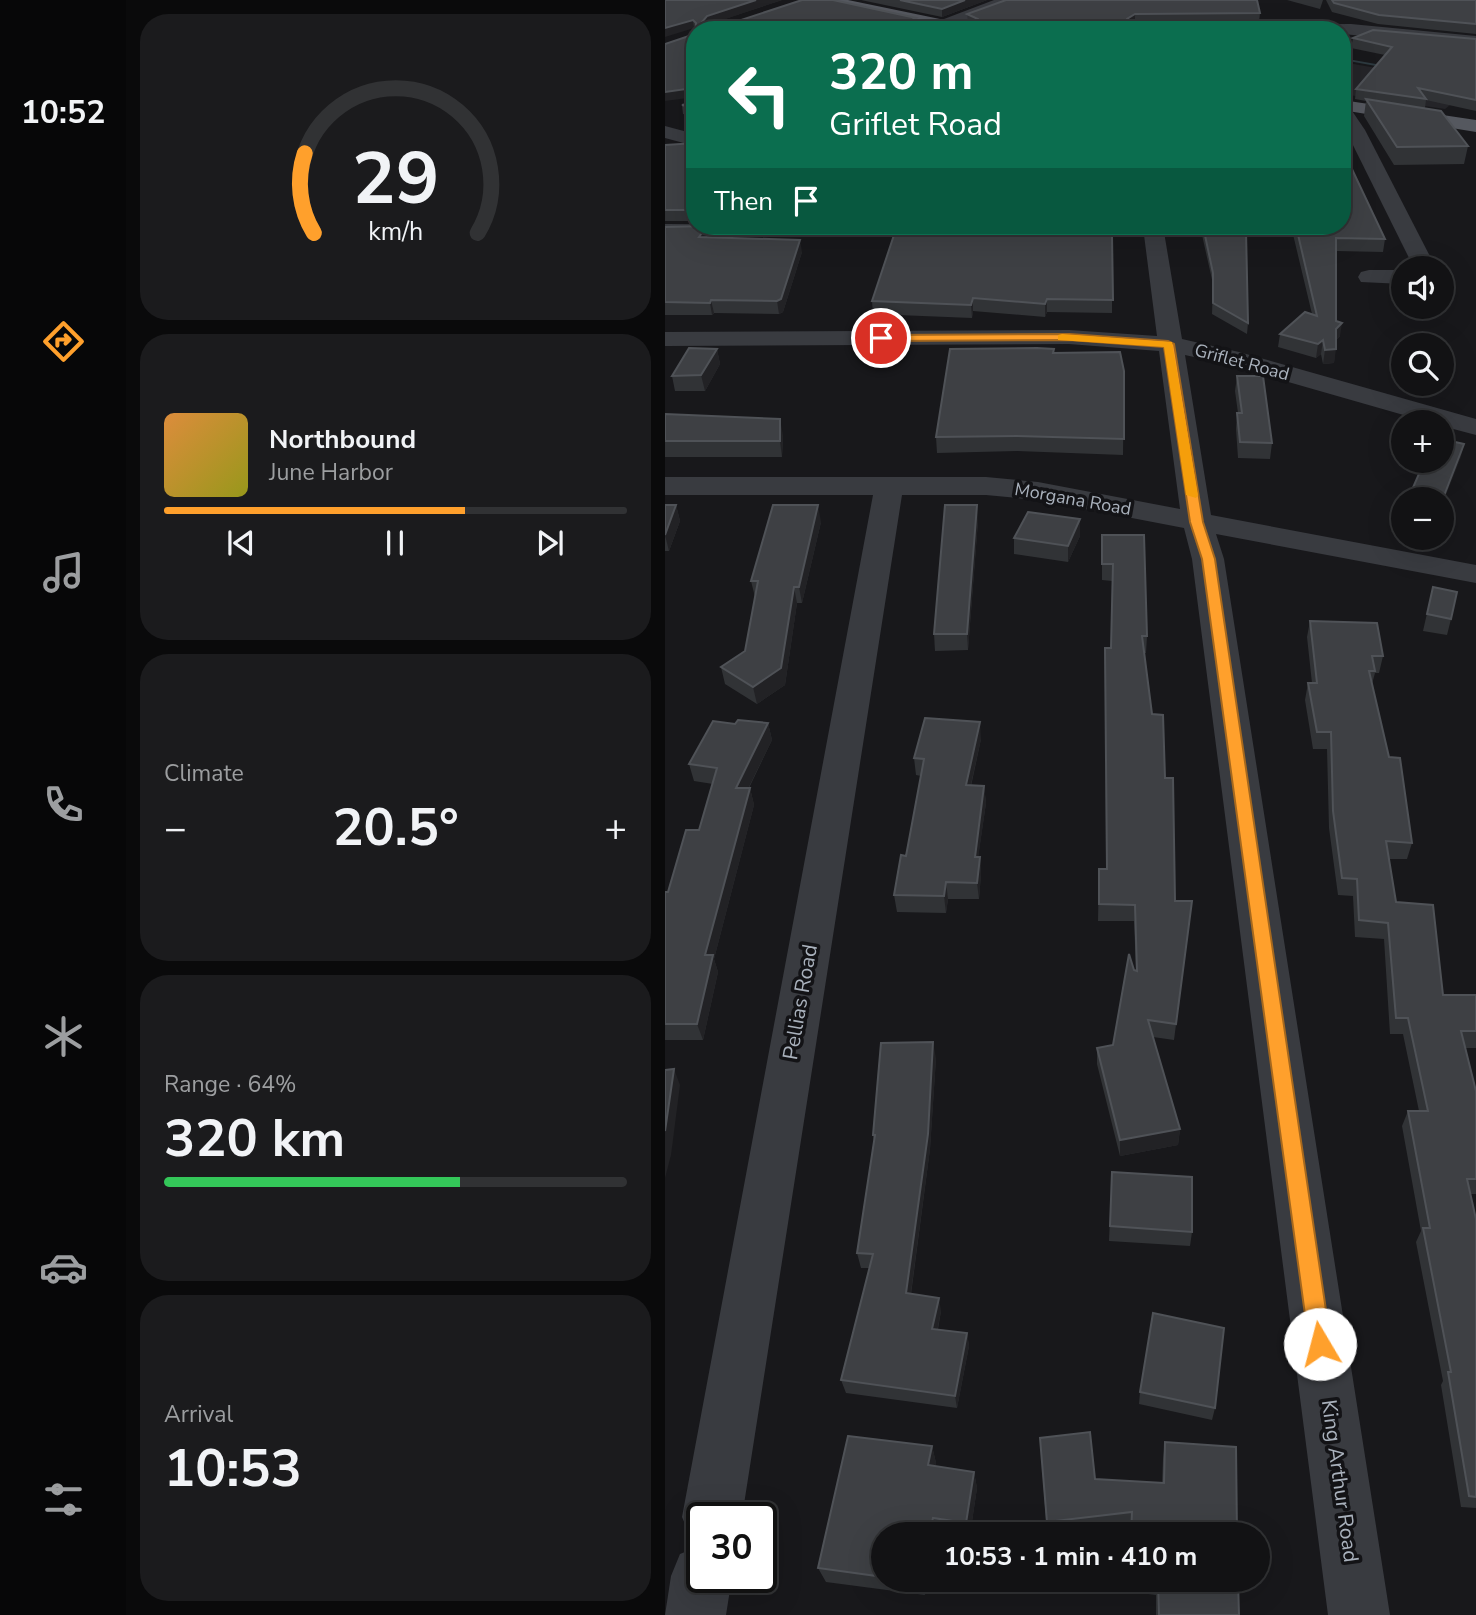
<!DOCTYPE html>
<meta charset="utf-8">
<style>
body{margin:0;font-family:"Nunito Sans",sans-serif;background:#1b1b1d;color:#f1f3f6;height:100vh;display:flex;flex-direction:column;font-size:26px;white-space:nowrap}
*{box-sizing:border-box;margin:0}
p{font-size:23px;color:#9c9ea0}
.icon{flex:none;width:38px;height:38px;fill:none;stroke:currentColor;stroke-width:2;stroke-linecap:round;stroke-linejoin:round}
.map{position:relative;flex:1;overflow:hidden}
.side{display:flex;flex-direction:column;gap:14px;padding:14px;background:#0a0a0b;width:539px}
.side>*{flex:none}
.banner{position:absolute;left:21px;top:21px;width:665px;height:214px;border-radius:28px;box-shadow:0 7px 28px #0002,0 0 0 2px #313234;background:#0b6e4f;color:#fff;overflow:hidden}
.tools{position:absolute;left:726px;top:256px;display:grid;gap:14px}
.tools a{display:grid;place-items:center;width:63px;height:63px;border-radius:50%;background:#121214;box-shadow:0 7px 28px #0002,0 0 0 2px #313234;font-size:35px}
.speed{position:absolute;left:21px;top:1502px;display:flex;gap:14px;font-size:35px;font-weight:700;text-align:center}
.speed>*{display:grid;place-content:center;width:91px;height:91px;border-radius:50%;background:#121214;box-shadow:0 7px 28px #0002,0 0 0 2px #313234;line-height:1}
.speed .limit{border:4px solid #111;border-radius:10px;background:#fff;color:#111}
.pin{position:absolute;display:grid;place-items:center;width:60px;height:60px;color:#fff;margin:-30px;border:4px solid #fff;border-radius:50%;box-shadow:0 2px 7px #0007}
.me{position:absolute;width:77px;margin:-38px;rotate:352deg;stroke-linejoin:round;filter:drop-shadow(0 0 5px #0008)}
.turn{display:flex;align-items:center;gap:24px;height:147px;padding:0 28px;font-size:32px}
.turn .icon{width:91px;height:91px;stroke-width:2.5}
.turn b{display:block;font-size:49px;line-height:60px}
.then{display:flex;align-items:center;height:66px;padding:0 28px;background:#0003;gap:14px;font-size:26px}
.big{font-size:52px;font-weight:700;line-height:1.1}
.side .card{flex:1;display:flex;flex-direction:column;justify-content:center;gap:10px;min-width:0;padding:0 24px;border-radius:28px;background:#1b1b1d}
.side .dial{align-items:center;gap:0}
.dial svg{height:182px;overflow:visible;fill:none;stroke:#313234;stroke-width:7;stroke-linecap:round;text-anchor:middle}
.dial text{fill:#f1f3f6;stroke:none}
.song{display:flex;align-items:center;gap:21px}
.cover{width:84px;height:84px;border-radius:10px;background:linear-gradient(135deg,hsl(30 70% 55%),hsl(60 70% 35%))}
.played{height:7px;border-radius:4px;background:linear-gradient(90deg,#ffa02c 65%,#313234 65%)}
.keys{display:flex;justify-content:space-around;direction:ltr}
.heat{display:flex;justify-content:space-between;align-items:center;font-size:38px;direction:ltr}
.charge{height:10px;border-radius:5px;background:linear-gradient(90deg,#34c759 64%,#313234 0)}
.trip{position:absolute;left:206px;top:1522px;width:399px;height:70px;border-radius:35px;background:#121214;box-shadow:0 7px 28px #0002,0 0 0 2px #313234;font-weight:700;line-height:70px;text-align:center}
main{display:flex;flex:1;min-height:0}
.tab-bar{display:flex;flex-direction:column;width:126px;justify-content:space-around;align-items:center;background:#070708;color:#9c9ea0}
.tab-bar .icon{width:49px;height:49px}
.tab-bar .active{color:#ffa02c}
.tab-bar b{font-size:32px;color:#f1f3f6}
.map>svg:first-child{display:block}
</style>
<main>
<nav class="tab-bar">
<b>10:52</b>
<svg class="icon active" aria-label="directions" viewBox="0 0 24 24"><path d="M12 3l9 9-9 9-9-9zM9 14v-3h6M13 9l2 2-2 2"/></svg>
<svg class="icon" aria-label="music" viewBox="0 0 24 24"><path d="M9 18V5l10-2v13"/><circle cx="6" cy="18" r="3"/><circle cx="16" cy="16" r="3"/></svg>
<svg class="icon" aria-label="phone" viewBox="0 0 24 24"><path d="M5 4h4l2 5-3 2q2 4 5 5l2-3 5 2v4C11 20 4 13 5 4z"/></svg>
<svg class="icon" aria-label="climate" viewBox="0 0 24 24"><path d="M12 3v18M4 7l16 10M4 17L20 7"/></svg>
<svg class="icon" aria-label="car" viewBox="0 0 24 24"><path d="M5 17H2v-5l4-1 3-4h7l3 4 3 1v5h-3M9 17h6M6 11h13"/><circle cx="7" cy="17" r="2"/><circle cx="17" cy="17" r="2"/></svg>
<svg class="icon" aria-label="filters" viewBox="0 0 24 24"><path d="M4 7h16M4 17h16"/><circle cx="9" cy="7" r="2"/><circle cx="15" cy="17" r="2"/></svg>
</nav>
<section class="side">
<div class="card dial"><svg viewBox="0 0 100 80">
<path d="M14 69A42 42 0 1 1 86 69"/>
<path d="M14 69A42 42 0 0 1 10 34" stroke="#ffa02c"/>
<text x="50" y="56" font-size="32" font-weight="700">29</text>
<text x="50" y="72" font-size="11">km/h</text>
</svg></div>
<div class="card">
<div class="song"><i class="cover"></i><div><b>Northbound</b><p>June Harbor</p></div></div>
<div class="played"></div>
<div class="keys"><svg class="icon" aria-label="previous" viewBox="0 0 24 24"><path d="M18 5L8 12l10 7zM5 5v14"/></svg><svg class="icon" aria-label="pause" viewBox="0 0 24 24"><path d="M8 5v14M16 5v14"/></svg><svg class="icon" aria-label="next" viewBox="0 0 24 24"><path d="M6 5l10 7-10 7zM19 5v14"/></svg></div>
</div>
<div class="card"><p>Climate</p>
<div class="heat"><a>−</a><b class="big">20.5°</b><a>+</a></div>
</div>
<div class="card"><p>Range · 64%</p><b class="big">320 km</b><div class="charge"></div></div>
<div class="card"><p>Arrival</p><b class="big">10:53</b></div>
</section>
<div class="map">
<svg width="811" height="1615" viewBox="0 0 811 1615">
<rect width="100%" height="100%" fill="#18181b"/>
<polygon fill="#242428" points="677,62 810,85 780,109 677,94"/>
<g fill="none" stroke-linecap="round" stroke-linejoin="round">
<polygon fill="#2d3a40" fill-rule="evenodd" points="677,58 722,66 724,67 722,68 678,60"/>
<g fill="#393b40" fill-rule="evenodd">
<polygon points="329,0 350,0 348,3 273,30 250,30"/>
<polygon points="686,24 811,36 811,46 677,34 677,30 463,30 471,25"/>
<polygon points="677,104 683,105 700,130 771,268 749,268 677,123"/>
<polygon points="0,126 30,134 30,146 0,138"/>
<polygon points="0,224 498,226 517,339 574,352 811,419 811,435 777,426 777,422 763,422 560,364 520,355 546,515 811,565 811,583 551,534 559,559 725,1615 663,1615 527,559 519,528 373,500 321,495 237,495 77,1517 37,1517 37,1542 26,1538 17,1517 208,495 0,495 0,477 321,477 373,482 515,509 494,351 404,344 0,346 0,332 404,330 492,336 479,235 0,236"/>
<polygon points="704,270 738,270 738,284 696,282 693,277 696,272"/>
<polygon points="37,1545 37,1577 67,1577 61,1615 0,1615 6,1576 15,1554"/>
</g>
<g fill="#55585f" fill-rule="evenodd">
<polygon points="155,0 183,0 304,25 312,30 281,30 162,4"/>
<polygon points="677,100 811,120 811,132 677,110"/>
</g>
</g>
<g fill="#313336">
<polygon points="0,0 117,0 44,24 307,24 303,22 302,14 595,13 594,22 31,30"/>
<polygon points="196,0 322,0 277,17"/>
<polygon points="622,0 658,0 655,9"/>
<polygon points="661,0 811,0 811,34 713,24 667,12"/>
<polygon points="688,38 811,39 811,111 761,100 760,108 803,146 799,164 729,165 699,116 701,101 690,99 691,89 720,55 686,48"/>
<polygon points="30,102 30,117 18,114 17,105"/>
<polygon points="30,143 30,221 0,221 0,145"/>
<polygon points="42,226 44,237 137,252 118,312 114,314 49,313 47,315 0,315 0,227"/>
<polygon points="535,226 579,226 583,323 582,334 547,314 548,284"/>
<polygon points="626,226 677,226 720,239 718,252 671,251 671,321 675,336 671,340 669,363 658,364 656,354 651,358 613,347 615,334 647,314"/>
<polygon points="321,235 447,236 447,313 382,312 380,317 308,311 307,318 208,314 207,301"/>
<polygon points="52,349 55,364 40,391 10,391 7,376"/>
<polygon points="389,353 459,371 458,455 352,451 272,453 271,437"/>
<polygon points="572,376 607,443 605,459 573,458 571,429 572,413 573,413 570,391"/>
<polygon points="0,414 118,435 117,457 0,457"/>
<polygon points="0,505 11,505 15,521 4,551 0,551"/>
<polygon points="738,510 738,524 735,523"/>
<polygon points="415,519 415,536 403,562 349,554 349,538"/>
<polygon points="313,521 303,650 270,651 269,634"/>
<polygon points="156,522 137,603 132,603 120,685 92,704 60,684 56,667 80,651 90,597 86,581"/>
<polygon points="437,535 482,636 481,653 479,653 487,714 500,778 510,901 527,901 509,1040 488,1037 515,1129 513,1145 455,1156 432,1064 432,1048 448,1045 469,970 471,971 469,921 433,921 434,869 441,869 440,665 446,648 447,581 437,580"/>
<polygon points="768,587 786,619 782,635 758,631"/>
<polygon points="645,621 718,656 714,673 710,673 707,684 724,757 747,843 742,859 724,859 731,902 778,995 811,995 811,1048 800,1048 811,1091 811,1194 805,1194 811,1219 811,1508 796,1507 776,1385 778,1381 751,1242 756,1231 737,1126 743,1111 754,1111 738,1034 725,1034 719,939 690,937 688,896 673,895 664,828 662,749 648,749 640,700 643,683 647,683 642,637"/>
<polygon points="103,723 107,740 84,788 85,788 89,805 49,959 53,972 38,1040 0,1040 0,892 3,892 34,830 48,784 29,781 24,764"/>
<polygon points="316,739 306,786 319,786 321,803 313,857 315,857 316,874 314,899 283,899 281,913 232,912 229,895 241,856 256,776 251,775 249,758"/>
<polygon points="271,1058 265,1149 246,1294 276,1311 273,1329 302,1333 304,1346 292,1408 181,1393 176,1380 205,1268 196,1268 192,1253 209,1141 208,1135"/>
<polygon points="447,1172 527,1232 525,1246 444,1241"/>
<polygon points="475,1392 550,1408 547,1420 474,1404"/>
<polygon points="375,1438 430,1479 497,1483 498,1459 500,1442 572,1535 465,1535 465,1527 400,1535 382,1535"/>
<polygon points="267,1446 271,1463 270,1466 309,1472 312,1488 305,1535 283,1535 272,1533 271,1535 219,1535 219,1580 263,1580 260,1595 161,1582 153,1568"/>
<polygon points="484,1580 573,1580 574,1615 491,1615 491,1595 483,1594"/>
</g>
<g fill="#222225">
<polygon points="91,0 117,0 43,25 38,30 37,22 42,16"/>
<polygon points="300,0 322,0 277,17 277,9"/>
<polygon points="470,14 470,23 462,28 462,19"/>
<polygon points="28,20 29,28 0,37 0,28"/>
<polygon points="28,88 30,97 0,101 0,92"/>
<polygon points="42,226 44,239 34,237"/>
<polygon points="135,240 137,252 118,312 114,314 112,301"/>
<polygon points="308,298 308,311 307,318 306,305"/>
<polygon points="382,299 382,312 380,317 380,304"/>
<polygon points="46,300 49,313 47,315 45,303"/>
<polygon points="677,323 675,336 669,342 671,329"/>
<polygon points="658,340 656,354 651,358 653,344"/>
<polygon points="52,349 55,364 40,391 36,375"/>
<polygon points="671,349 669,363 658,364 660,350"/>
<polygon points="115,419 118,435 117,457 115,441"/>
<polygon points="799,444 796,457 777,505 777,501"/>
<polygon points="11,505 15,521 4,551 0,535"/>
<polygon points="153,505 156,522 137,603 134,587"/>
<polygon points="312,505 313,521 303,650 302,634"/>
<polygon points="415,519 415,536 403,562 403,546"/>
<polygon points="129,587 132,603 120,685 92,704 88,687"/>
<polygon points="315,722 316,739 302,802 301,785"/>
<polygon points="103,723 107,740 75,805 71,788"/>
<polygon points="319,786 321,803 311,873 310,857"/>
<polygon points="85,788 89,805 49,959 53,972 38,1040 32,1024 40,955"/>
<polygon points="315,857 316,874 314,899 312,883"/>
<polygon points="281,882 283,899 281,913 279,896"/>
<polygon points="268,1042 271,1058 265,1149 244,1307 241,1293"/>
<polygon points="9,1069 15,1085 6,1155 0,1178 0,1131"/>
<polygon points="515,1129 513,1145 455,1156 455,1140"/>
<polygon points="274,1298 276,1311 270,1342 267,1329"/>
<polygon points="302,1333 304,1346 292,1408 290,1396"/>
<polygon points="267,1446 271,1463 267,1482 263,1465"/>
<polygon points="309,1472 312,1488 305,1535 303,1535 301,1523"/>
<polygon points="268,1518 272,1533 271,1535 264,1535"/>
<polygon points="256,1580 263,1580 260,1595 255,1582"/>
</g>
<g fill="#3e4044" stroke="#4f5257" stroke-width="2">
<polygon points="0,0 91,0 42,16 37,22 39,24 64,24 137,0 168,0 251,18 247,20 249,24 312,24 313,19 302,14 341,0 592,0 595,13 470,14 462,19 461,23 571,24 571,30 31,30 31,23 28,20 0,28"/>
<polygon points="235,0 300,0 277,9"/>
<polygon points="667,0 811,0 811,24 714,15 669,3"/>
<polygon points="708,30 811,39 811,100 753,88 761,99 691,89 727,47 688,38"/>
<polygon points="30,34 30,90 28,88 0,92 0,44"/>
<polygon points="701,99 776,111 803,146 732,147"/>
<polygon points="30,102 30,108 17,105"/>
<polygon points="30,143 30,210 0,210 0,145"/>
<polygon points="677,148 720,239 671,238 671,321 677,323 671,329 671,349 660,350 658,340 653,344 615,334 640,312 652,316 631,226 677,226"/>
<polygon points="42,226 34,237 135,240 116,299 112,301 46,300 45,303 0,302 0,227"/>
<polygon points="232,226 320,226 316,235 327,236 447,236 448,300 382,299 380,304 308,298 306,305 207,301"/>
<polygon points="538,226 579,226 581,231 583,323 548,303 548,273"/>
<polygon points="24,348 52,349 36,375 7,376"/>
<polygon points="372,348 389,349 388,353 455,352 459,371 459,439 352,436 271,437 285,349"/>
<polygon points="572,376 598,376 607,443 575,442 572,413 577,413"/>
<polygon points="0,414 115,419 115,441 0,441"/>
<polygon points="777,439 799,444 777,501 777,499 743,499 760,460 777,460"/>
<polygon points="0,505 11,505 0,535"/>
<polygon points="108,505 153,505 134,587 129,587 116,668 88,687 56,667 80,651 93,581 86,581"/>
<polygon points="280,505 312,505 302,634 269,634"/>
<polygon points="363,512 415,519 403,546 349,538"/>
<polygon points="437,535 479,535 482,636 477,636 487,714 498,715 500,778 508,778 510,901 527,901 511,1024 483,1020 515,1129 455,1140 432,1048 448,1045 464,954 469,970 472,971 470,905 434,904 434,869 442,869 440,648 446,648 448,564 437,564"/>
<polygon points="768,587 792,592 786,619 762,614"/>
<polygon points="645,621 712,623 718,656 707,656 710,671 704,671 724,757 735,758 747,843 721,841 731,902 768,905 778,995 811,995 811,1031 796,1031 811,1091 811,1179 802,1179 811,1219 811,1497 804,1496 783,1372 786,1372 758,1228 765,1228 743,1111 763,1111 743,1018 731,1018 723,923 694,920 692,879 677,878 668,811 666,732 652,732 643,683 652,683"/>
<polygon points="260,718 315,722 301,785 319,786 310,857 315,857 312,883 281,882 279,896 229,895 236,855 241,856 259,759 249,758"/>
<polygon points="73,720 103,723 71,788 85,788 40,955 48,955 32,1024 0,1024 0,892 3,892 21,830 34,830 52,768 24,764 48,721 70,724"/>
<polygon points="268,1042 263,1134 241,1293 274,1298 267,1329 302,1333 290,1396 176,1380 208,1254 192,1253 210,1135 208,1135 216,1043"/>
<polygon points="9,1069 0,1131 0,1070"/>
<polygon points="447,1172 527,1177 527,1232 445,1226"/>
<polygon points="488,1313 559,1328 550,1408 475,1392"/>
<polygon points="425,1432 430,1479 499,1483 500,1442 571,1447 572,1535 466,1535 467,1512 382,1522 375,1438"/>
<polygon points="183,1436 267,1446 263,1465 309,1472 301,1523 268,1518 264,1535 219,1535 219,1577 153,1568"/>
<polygon points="486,1580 573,1580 574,1615 494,1615 493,1582"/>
</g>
<polygon fill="#ffa02c" stroke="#a6681d" stroke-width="2" points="404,334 503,341 509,344 538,522 550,559 666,1344 663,1352 655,1356 647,1352 644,1344 537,559 525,522 499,347 404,340 216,341 211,338 216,335"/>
<polygon fill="#f59e0b" points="397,334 507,342 533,495 531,498 521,495 499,347 393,340 393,335"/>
<g text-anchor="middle" stroke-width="7" stroke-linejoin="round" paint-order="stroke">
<g font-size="18" fill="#a9b1bc" stroke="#131316">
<text transform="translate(577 362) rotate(15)" y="6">Griflet Road</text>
<text transform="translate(408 499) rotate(10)" y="6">Morgana Road</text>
</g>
<g font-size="21" fill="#a9b1bc" stroke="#131316">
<text transform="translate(135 1002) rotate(-80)" y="7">Pellias Road</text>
<text transform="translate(675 1481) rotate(82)" y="7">King Arthur Road</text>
</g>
</g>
</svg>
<div class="tools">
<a><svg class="icon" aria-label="sound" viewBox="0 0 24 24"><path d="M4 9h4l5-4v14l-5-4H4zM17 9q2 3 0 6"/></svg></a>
<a><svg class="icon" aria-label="search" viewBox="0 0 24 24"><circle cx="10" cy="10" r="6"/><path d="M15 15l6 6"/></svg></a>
<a>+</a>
<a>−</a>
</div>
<div class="speed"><div class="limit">30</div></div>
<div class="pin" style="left:216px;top:338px;background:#d93025"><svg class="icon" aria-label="arrive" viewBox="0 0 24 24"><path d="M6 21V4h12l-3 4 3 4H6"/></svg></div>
<svg class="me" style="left:655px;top:1344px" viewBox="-20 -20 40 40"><circle r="19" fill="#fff"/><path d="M0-13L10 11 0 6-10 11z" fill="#ffa02c"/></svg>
<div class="trip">10:53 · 1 min · 410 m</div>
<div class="banner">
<div class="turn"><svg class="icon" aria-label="left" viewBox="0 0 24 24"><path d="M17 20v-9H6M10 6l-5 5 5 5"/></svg><div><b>320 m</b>Griflet Road</div></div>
<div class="then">Then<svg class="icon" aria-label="arrive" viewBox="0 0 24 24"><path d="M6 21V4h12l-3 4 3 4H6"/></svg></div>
</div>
</div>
</main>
